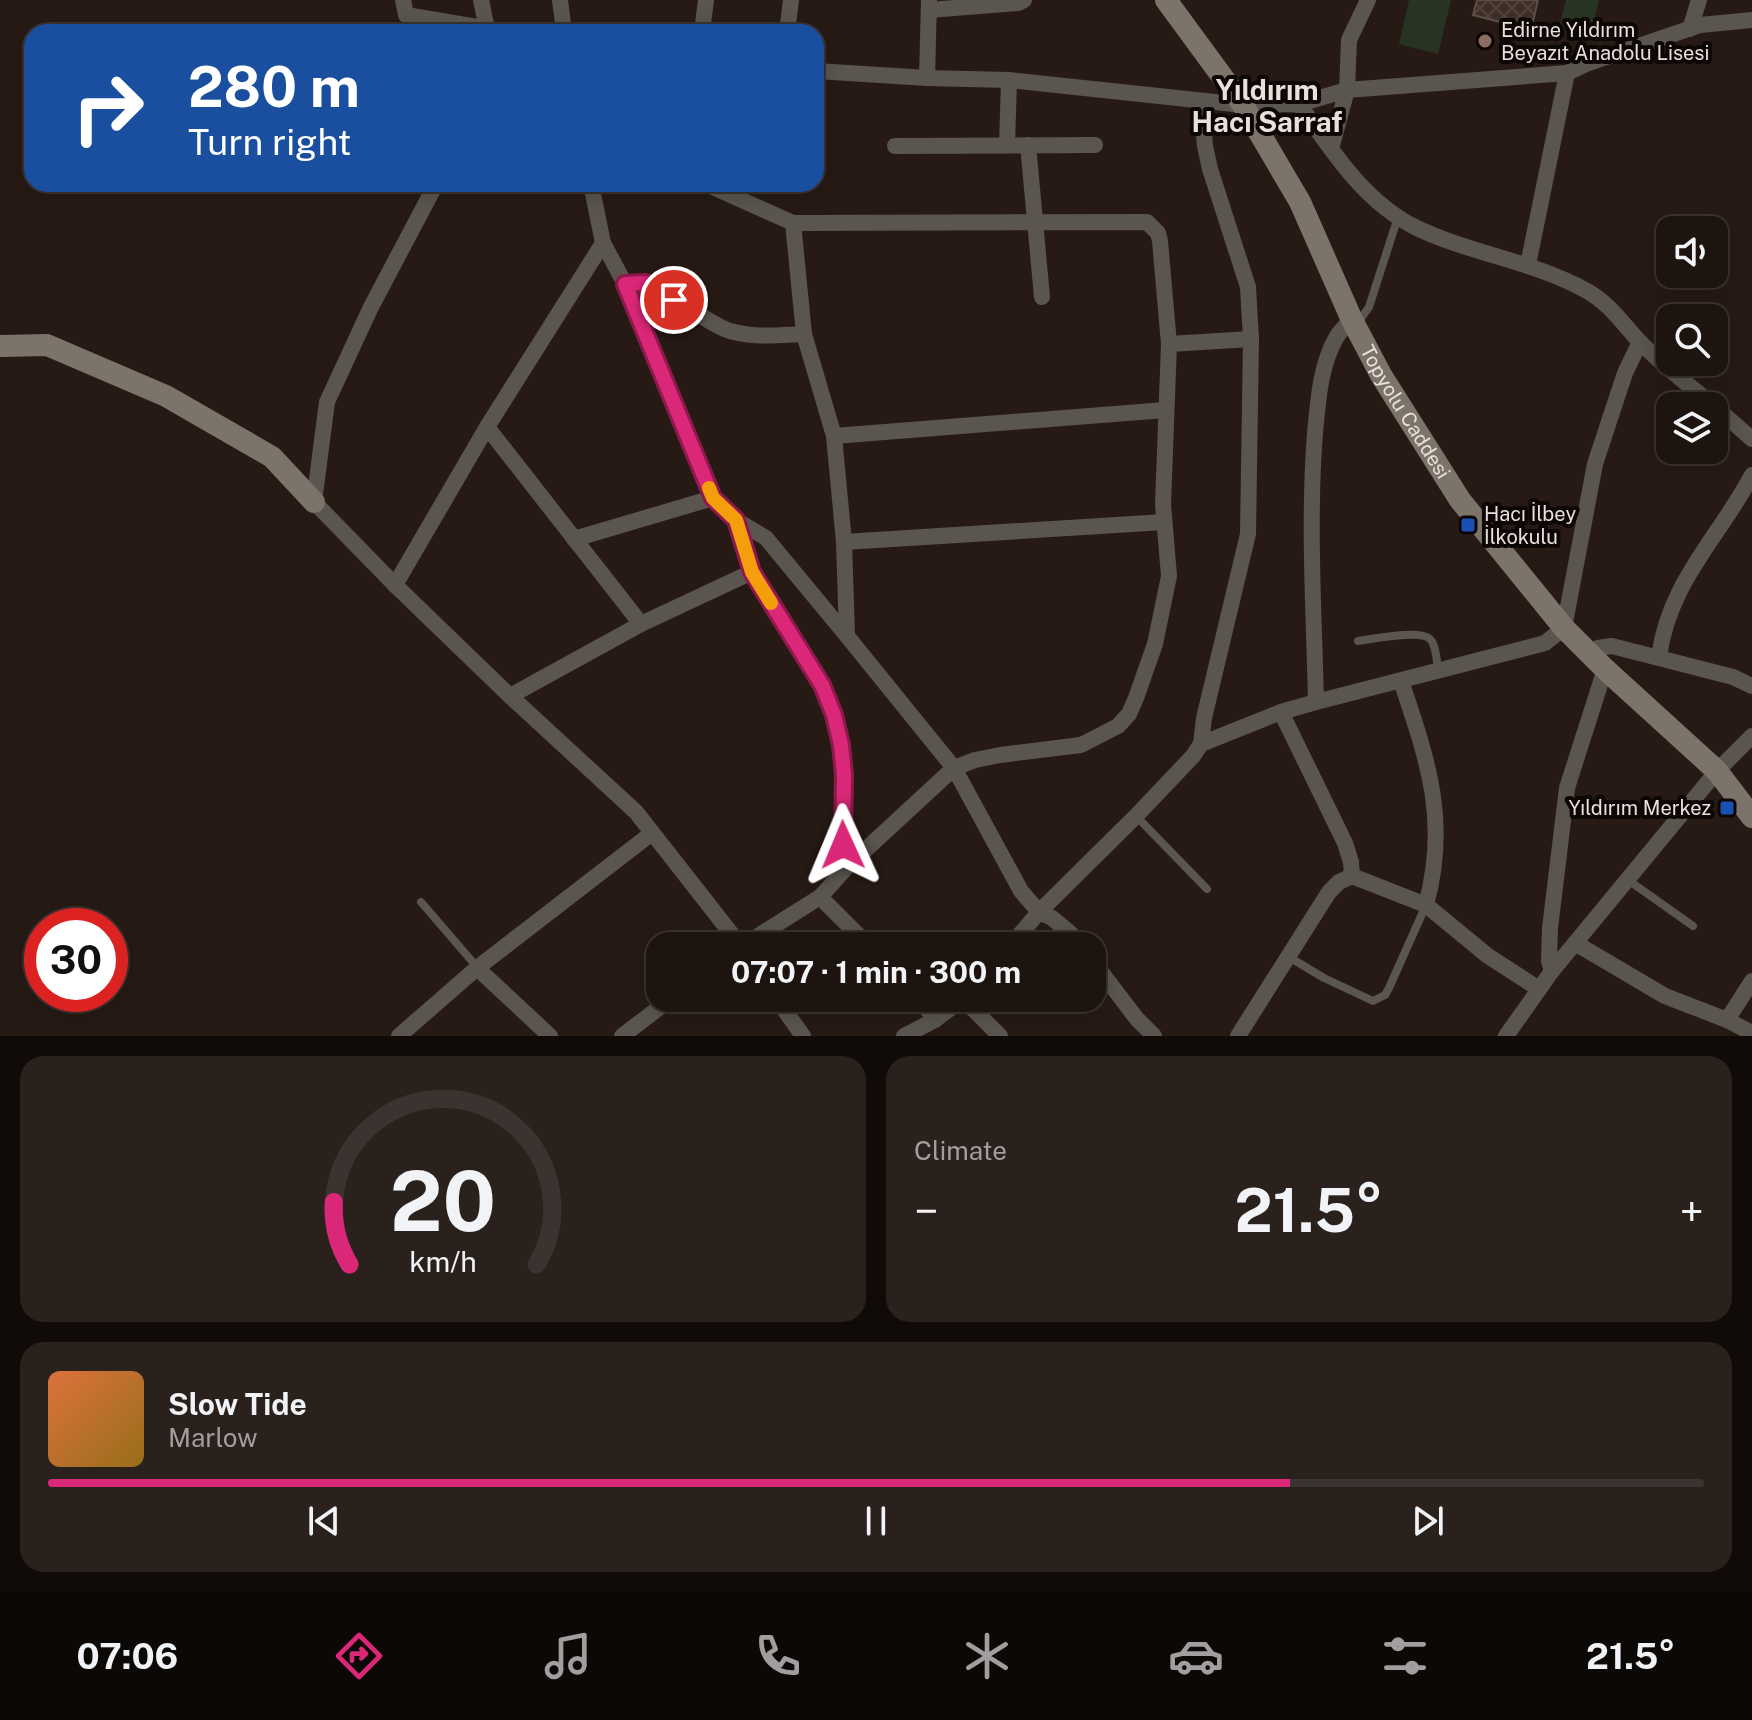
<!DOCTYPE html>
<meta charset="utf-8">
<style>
body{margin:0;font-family:"Public Sans",sans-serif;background:#2a211d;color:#f1f3f6;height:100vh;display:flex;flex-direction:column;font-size:30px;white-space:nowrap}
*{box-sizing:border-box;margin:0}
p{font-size:26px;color:#a09e9e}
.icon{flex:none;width:44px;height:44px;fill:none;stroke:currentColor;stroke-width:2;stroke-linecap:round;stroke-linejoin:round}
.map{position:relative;height:1036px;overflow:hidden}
.side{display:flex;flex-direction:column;gap:20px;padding:20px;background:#100b08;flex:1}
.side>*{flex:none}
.top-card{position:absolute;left:24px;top:24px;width:800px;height:168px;border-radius:24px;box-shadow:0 4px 20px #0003,0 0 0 2px #3b332f;background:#1a4fa0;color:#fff;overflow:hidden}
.tools{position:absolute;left:1656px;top:216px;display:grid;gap:16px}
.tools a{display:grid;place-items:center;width:72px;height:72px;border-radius:16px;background:#1d140f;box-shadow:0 4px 20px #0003,0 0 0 2px #3b332f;font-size:40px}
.speed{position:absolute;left:24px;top:908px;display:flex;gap:16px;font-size:40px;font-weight:700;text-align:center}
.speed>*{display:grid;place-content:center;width:104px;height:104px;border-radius:50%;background:#1d140f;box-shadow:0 4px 20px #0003,0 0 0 2px #3b332f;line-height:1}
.speed .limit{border:12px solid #d22;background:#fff;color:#111}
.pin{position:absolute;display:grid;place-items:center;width:68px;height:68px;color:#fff;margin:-34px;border:4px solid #fff;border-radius:50%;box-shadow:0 2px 8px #0007}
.me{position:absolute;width:88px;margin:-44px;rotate:359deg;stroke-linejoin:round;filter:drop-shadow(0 0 6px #0008)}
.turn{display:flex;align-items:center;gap:28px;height:168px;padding:0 32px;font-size:36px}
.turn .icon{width:104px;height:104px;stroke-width:2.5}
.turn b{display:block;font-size:56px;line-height:68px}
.big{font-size:60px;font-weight:700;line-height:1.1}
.side .widget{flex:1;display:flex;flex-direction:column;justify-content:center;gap:12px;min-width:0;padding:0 28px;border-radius:24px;background:#2a211d}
.side .dial{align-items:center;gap:0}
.dial svg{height:208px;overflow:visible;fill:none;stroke:#3b332f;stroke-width:7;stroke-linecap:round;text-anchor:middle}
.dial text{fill:#f1f3f6;stroke:none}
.song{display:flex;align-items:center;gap:24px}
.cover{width:96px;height:96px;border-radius:12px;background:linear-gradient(135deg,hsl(20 70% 55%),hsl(40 70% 35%))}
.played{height:8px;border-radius:4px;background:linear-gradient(90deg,#db2777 75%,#3b332f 75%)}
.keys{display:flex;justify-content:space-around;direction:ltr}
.heat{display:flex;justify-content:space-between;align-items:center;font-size:44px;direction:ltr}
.side .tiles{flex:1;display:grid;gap:20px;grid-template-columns:1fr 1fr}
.widget:last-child{grid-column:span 2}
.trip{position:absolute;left:646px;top:932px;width:460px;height:80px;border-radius:24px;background:#1d140f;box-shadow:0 4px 20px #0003,0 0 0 2px #3b332f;font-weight:700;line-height:80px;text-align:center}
.menu{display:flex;height:128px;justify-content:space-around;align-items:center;background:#0c0806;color:#a09e9e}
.menu .icon{width:56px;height:56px}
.menu .current{color:#db2777}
.menu b{font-size:36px;color:#f1f3f6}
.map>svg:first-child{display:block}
</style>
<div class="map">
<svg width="1752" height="1036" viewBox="0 0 1752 1036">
<defs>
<pattern id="building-cross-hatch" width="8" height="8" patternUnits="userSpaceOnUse" patternTransform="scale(2)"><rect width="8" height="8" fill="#3d2f27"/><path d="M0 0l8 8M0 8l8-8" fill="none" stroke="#50433c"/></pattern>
</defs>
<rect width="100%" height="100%" fill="#271a14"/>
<g fill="#283423">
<polygon points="1409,0 1451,0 1438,54 1399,44"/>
<polygon points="1566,0 1599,0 1590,36 1559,28"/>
</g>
<polygon fill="url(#building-cross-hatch)" stroke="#5c4d45" stroke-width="2" points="1477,0 1538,0 1531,30 1473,15"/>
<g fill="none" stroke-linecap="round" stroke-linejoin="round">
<g stroke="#5a554f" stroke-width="8">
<polyline points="1353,320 1362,317 1369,307 1398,217"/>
<path d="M1358 641C1372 639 1421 629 1430 639 1436 645 1437 662 1438 670"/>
<polyline points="1136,816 1207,889"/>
<polyline points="1628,880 1693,926"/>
<polyline points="421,902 477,967"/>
<polyline points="1289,957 1324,978 1373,1001 1385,995 1389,988 1426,905"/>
</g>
<g stroke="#5a554f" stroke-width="16">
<polyline points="403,0 406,15 507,32"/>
<polyline points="481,0 487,29"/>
<polyline points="560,0 564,32"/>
<polyline points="1368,0 1349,40 1347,90 1567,73 1586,64 1700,25 1752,20"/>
<polyline points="929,10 1018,3 1024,0"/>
<polyline points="1690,29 1699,0"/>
<polyline points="536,32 584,32"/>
<polyline points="702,32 706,0"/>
<polyline points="787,32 791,0"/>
<path d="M816 71 927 78 1009 80 1243 105 1299 104C1331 149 1363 201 1415 227 1470 254 1534 261 1587 291 1610 304 1622 323 1640 342 1662 365 1689 385 1714 406"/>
<polyline points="927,78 929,0"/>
<polyline points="1299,104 1347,90 1331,149"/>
<polyline points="1007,145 1009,80"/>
<polyline points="1028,145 1042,297"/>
<polyline points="895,146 1095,145"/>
<polyline points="436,184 371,307 327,402 314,502 395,585 510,696 636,812 741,946"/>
<polyline points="591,184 603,243 625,284 713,498 736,520 766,538 847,636 954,768 1021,891 1039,912 1052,918 1070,933 1081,946"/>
<polyline points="706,184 793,223 1147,222 1158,233 1160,241 1169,344 1163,504 1169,576 1155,644 1136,698 1129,714 1118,726 1081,745 1000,755 975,760 954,768 849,865 820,897 742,946"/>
<polyline points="793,223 804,334 834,436 844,542 847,636"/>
<polyline points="1528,265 1567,73"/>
<path d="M625 284C660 275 696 320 730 331 754 338 779 335 804 334"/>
<polyline points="1169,344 1251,339"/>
<polyline points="1714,406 1752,439"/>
<polyline points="487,427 641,624 752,572"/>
<polyline points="834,436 1165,410"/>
<path d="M736 520C741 537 745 557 753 573 777 621 815 661 833 712 851 762 835 815 849 865"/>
<polyline points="574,539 713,498"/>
<polyline points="844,542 1164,522"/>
<polyline points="395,585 487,427 603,243"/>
<polyline points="1589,653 1598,648 1612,646 1733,677 1752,686"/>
<path d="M1659 657C1669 582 1718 539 1752 475"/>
<path d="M1401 681C1428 761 1449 821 1426 905"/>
<polyline points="510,696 641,624"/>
<path d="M1316 702C1314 612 1308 523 1315 433 1318 402 1320 366 1336 338 1340 331 1346 325 1352 320"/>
<polyline points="1281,712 1345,843 1351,862 1352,876 1426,905 1488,956 1539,989"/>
<polyline points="1201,744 1281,712 1316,702 1545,643 1564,628 1595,464 1625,373 1640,342"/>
<polyline points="820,897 869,946"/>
<polyline points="1575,943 1665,996 1727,1020 1752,1033"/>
<polyline points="1010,946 1039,912 1136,816 1193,756 1201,744 1204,718 1248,534 1251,339 1248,287 1210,169 1205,146 1201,101"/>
<polyline points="1092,960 1137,1019 1154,1036"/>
<polyline points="1552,971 1549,961 1550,928 1567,788 1605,669"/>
<polyline points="776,998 803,1036"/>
<polyline points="919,998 935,1020"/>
<polyline points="963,999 1000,1036"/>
<polyline points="1727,1020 1752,981"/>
<polyline points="399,1036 477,968"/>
<polyline points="550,1036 477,968 652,833"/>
<polyline points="622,1036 672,998"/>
<polyline points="904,1036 935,1020 964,998"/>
<polyline points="1238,1036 1329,892 1339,882 1352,876"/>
<polyline points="1506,1036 1552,971 1717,771 1752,736"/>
</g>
<g stroke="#7c746b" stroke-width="22">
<path id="s1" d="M1166 0 1243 105 1300 202 1352 320 1381 375 1460 500 1564 628 1605 669 1717 771 1752 817"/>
<polyline points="0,346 47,345 166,396 272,457 314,502"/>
</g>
</g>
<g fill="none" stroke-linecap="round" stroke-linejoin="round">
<defs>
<polyline id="route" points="674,300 646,283 625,284 713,498 736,520 752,572 822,685 834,715 841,745 844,775 843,845"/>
</defs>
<use href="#route" stroke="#8e194d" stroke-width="20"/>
<use href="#route" stroke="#db2777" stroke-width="14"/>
<polyline stroke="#f59e0b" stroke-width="14" points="709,488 713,498 736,520 752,572 771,603"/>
</g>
<circle fill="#8d6e63" stroke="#0c0705" stroke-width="3" cx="1485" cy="41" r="8"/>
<g fill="#1a4fb4" stroke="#0c0705" stroke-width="3">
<rect x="1460" y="517" width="16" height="16" rx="4"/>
<rect x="1719" y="800" width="16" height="16" rx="4"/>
</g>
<g text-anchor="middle" stroke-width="8" stroke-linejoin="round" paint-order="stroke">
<g font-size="20" fill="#e9e0db" stroke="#0c0705" text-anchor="start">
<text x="1501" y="37">Edirne Yıldırım<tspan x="1501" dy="23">Beyazıt Anadolu Lisesi</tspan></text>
<text x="1484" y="521">Hacı İlbey<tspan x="1484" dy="23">İlkokulu</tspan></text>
<text x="1711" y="815" text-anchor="end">Yıldırım Merkez</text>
</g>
<g font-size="20" fill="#e9e0db" stroke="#0c0705">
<text dy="7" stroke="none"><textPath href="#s1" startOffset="478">Topyolu Caddesi</textPath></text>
</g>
<g font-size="28" font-weight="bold" fill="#e9e0db" stroke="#0c0705">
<text x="1267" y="100">Yıldırım<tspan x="1267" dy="32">Hacı Sarraf</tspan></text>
</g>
</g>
</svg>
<div class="tools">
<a><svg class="icon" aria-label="sound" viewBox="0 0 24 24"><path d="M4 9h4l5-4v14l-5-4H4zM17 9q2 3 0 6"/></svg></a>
<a><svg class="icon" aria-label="search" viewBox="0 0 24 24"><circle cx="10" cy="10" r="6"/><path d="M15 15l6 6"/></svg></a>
<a><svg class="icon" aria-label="layers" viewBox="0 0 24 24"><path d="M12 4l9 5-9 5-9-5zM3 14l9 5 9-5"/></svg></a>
</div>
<div class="speed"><div class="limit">30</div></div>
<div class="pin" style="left:674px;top:300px;background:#d93025"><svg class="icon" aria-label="arrive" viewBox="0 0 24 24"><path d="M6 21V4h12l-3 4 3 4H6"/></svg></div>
<svg class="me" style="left:843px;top:845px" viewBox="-20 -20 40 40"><path d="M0-17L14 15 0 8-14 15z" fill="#db2777" stroke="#fff" stroke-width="4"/></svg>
<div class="trip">07:07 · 1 min · 300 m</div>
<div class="top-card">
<div class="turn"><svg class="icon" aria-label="right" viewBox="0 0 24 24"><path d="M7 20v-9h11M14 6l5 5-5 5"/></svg><div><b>280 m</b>Turn right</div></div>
</div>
</div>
<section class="side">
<div class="tiles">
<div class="widget dial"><svg viewBox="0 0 100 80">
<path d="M14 69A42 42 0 1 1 86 69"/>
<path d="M14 69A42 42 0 0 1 8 45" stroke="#db2777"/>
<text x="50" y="56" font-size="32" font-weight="700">20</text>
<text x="50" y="72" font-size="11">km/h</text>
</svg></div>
<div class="widget"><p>Climate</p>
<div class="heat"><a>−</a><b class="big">21.5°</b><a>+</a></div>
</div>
<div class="widget">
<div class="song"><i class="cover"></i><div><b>Slow Tide</b><p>Marlow</p></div></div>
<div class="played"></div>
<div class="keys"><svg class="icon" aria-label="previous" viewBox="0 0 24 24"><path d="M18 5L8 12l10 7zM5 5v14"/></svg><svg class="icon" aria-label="pause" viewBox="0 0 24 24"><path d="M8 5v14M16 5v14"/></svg><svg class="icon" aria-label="next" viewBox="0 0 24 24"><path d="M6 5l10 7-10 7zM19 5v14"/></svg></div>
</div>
</div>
</section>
<nav class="menu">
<b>07:06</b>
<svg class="icon current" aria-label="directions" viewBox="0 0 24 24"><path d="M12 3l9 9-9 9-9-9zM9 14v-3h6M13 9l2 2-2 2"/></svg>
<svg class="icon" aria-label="music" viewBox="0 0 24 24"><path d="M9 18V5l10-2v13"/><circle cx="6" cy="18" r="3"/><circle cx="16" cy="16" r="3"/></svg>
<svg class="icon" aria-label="phone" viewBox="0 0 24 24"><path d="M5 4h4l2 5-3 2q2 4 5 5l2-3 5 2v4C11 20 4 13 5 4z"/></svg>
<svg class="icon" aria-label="climate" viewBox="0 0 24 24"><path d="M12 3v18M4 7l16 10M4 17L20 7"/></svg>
<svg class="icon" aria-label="car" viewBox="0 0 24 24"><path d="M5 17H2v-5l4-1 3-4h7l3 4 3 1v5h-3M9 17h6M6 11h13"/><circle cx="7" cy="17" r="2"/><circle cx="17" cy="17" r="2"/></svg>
<svg class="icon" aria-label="filters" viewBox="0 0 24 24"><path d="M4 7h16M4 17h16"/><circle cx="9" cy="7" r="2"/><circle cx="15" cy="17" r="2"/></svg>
<b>21.5°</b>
</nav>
